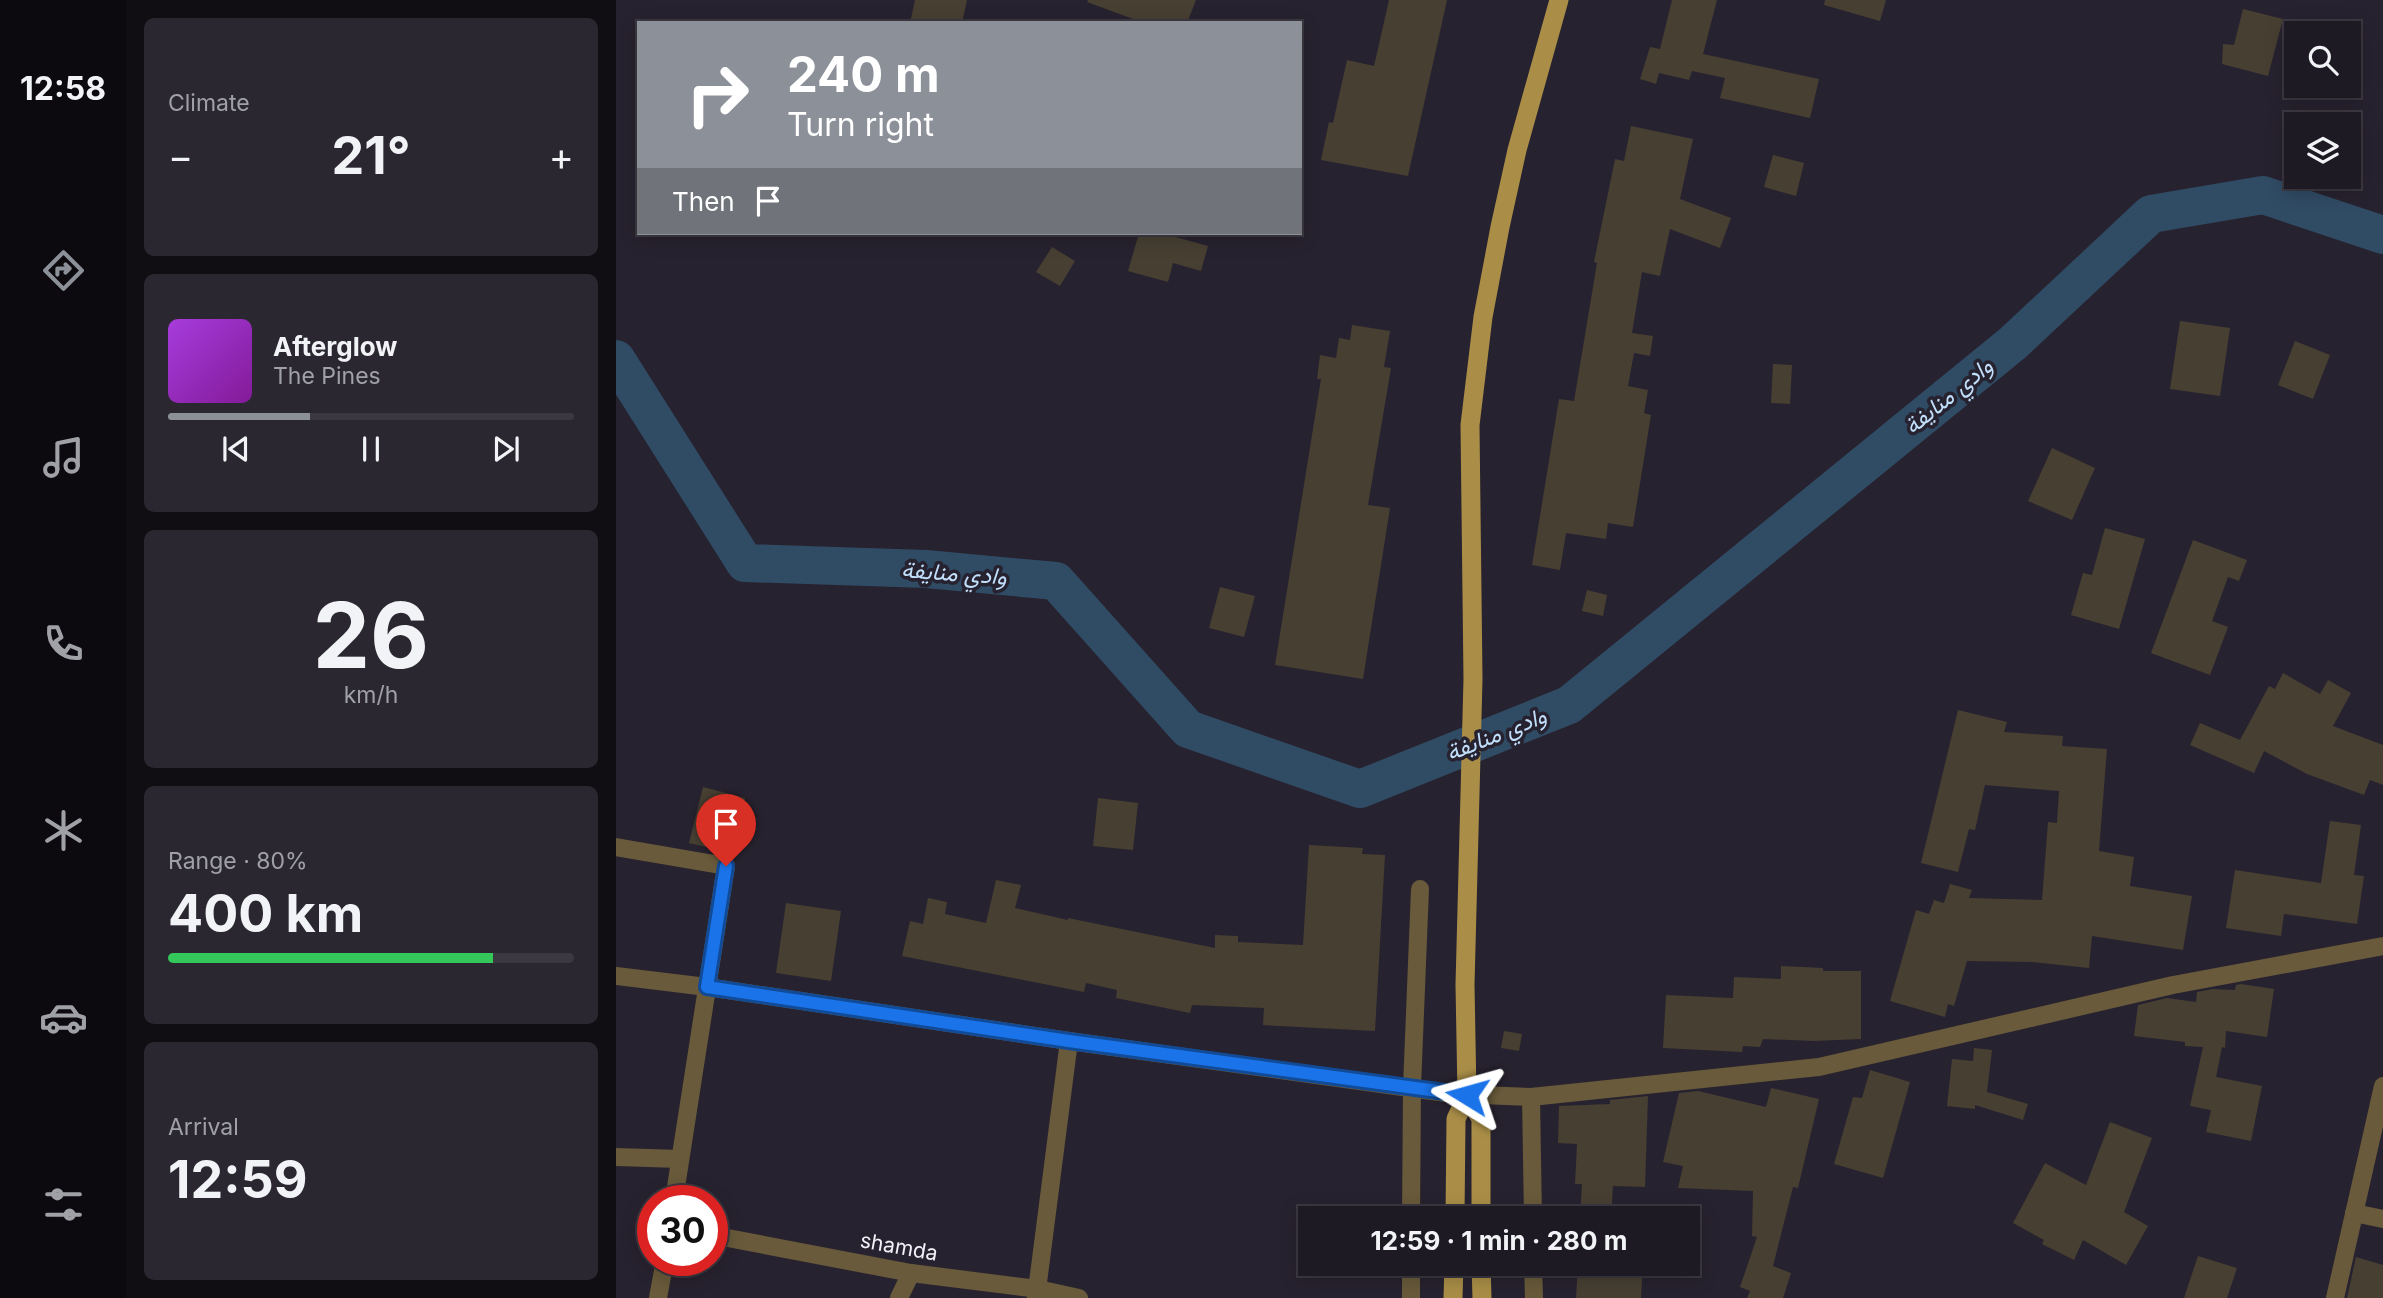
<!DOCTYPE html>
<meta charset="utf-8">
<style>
body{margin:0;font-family:Inter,Vazirmatn,sans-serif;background:#2a2730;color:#f1f3f6;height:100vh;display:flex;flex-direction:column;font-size:26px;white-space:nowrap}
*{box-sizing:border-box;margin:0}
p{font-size:23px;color:#a0a1a6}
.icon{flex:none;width:38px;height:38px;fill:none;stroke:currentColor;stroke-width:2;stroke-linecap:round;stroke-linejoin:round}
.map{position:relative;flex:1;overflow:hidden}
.panel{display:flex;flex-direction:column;gap:18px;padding:18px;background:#100e13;width:490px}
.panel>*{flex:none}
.top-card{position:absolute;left:21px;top:21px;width:665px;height:214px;border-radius:0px;box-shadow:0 4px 18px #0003,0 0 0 2px #3b3841;background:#8c9099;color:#fff;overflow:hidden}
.buttons{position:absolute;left:1668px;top:21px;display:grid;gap:14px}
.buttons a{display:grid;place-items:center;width:77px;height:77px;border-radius:0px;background:#1d1a23;box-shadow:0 4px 18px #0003,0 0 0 2px #3b3841;font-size:35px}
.speed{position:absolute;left:21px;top:1185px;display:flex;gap:14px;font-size:35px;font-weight:700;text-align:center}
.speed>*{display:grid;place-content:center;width:91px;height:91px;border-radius:50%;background:#1d1a23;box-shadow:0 4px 18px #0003,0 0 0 2px #3b3841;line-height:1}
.speed .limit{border:10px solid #d22;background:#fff;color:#111}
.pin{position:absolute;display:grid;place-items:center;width:60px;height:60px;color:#fff;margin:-72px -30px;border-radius:50% 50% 50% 0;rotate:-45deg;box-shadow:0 0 7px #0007}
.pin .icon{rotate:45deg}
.me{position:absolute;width:77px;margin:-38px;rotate:278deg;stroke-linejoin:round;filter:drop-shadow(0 0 5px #0008)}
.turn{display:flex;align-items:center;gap:24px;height:147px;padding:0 35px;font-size:32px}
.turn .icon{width:91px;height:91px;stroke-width:2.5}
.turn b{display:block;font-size:49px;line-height:60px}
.then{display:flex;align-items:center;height:66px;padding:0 35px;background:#0003;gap:14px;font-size:26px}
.big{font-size:52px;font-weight:700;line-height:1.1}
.panel .card{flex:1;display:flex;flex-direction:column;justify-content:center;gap:10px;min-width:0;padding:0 24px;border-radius:10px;background:#2a2730}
.panel .dial{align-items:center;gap:0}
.dial b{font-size:91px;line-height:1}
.song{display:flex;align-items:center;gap:21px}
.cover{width:84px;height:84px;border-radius:10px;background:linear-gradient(135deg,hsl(280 70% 55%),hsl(290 70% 35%))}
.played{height:7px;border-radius:4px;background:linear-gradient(90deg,#8c9099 35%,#3b3841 35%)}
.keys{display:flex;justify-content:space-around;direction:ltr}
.heat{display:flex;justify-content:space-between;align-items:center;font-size:38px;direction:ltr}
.charge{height:10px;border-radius:5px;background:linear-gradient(90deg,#34c759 80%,#3b3841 0)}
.trip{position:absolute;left:682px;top:1206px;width:402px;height:70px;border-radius:0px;background:#1d1a23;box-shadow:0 4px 18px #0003,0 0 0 2px #3b3841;font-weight:700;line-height:70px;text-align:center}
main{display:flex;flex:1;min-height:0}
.dock{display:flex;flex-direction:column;width:126px;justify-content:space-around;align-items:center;background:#0c0a0e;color:#a0a1a6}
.dock .icon{width:49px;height:49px}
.dock .on{color:#8c9099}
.dock b{font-size:32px;color:#f1f3f6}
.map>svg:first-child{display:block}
</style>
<main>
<nav class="dock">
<b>12:58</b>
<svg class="icon on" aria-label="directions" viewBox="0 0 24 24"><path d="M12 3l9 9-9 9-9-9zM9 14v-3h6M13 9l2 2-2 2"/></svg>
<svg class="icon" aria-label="music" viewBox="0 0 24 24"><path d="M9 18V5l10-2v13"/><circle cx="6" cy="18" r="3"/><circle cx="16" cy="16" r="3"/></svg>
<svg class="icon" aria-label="phone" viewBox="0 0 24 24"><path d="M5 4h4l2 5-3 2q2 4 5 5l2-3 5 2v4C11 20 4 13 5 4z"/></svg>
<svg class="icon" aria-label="climate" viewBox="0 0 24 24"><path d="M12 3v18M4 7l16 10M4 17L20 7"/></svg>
<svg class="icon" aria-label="car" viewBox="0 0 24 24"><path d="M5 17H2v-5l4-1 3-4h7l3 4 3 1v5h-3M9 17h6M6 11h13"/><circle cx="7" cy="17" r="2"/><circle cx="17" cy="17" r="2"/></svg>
<svg class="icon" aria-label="filters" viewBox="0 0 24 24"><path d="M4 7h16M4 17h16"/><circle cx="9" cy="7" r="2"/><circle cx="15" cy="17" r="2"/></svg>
</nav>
<section class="panel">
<div class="card"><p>Climate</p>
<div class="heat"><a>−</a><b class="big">21°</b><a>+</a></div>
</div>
<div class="card">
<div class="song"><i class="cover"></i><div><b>Afterglow</b><p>The Pines</p></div></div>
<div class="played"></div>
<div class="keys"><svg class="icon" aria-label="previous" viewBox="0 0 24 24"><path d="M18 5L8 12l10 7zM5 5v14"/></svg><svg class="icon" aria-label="pause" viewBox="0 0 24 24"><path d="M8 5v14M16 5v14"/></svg><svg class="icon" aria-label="next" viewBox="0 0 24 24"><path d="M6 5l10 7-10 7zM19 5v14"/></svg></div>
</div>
<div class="card dial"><b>26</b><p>km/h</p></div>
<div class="card"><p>Range · 80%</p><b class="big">400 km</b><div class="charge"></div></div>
<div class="card"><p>Arrival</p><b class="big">12:59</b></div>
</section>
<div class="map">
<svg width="1767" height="1298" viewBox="0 0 1767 1298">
<rect width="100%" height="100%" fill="#27222f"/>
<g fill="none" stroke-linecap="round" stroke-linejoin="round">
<polyline stroke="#304b64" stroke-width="38" points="0,359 129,563 310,569 440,581 572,729 744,789 953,705 1397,343 1535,214 1647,195 1767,235"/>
</g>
<g fill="#473f32">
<polygon points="299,0 351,0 346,23 294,23"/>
<polygon points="472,0 580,0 571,23 528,23 471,2"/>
<polygon points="773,0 831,0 792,176 705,160 713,122 717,123 731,60 758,66"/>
<polygon points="1056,0 1101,0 1087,54 1203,79 1194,118 1104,98 1109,78 1076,71 1073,80 1043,73 1040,84 1024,79 1034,47 1044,49"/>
<polygon points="1209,0 1270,0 1264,21 1208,5"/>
<polygon points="1627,9 1667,19 1652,76 1606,64 1607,44 1618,45"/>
<polygon points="1015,126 1077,139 1064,199 1115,218 1104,248 1054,229 1044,276 1026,272 1016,333 1037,336 1034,356 1018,353 1012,386 1032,390 1028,413 1035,415 1017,527 992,523 990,539 950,533 944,570 916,565 943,399 958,401 981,263 978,262 999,159 1008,161"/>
<polygon points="1157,155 1188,163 1180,196 1148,187"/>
<polygon points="523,233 545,233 592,246 585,271 557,263 552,282 512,271"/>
<polygon points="436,247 459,261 444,286 420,272"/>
<polygon points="1564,321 1614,328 1604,396 1554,389"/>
<polygon points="736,325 774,331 768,367 775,368 752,505 774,508 747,679 659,665 705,379 701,379 704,355 720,358 723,338 734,340"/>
<polygon points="1679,341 1714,355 1697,399 1662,385"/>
<polygon points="1157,364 1176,365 1174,404 1155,403"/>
<polygon points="1436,448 1479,468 1456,520 1412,501"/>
<polygon points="1489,528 1529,539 1503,629 1455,615 1467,573 1476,575"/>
<polygon points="1577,540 1631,560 1623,581 1612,577 1596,621 1612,627 1594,675 1535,653"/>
<polygon points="604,587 639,596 628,637 593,628"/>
<polygon points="971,590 991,595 987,616 966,611"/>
<polygon points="1667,673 1704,694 1712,680 1735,693 1717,726 1767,745 1767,785 1754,780 1748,795 1691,774 1648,751 1638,773 1574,745 1584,723 1624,740 1653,686 1659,689"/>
<polygon points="1342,710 1391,722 1388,732 1447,736 1446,746 1491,749 1483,851 1518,857 1514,886 1576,896 1567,950 1476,936 1473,968 1416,962 1351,961 1338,1006 1332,1004 1329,1017 1274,1001 1300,910 1313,914 1318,900 1328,903 1334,884 1356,890 1353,898 1426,900 1432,822 1441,823 1443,791 1369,785 1359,830 1353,829 1342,872 1305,863"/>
<polygon points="87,787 129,798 115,853 73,843"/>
<polygon points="482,798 522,803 517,850 477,846"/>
<polygon points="1714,821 1745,825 1738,875 1748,876 1741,924 1668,914 1665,936 1610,928 1619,870 1705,883"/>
<polygon points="693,845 747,848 746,854 769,855 759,1031 647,1025 648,1008 576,1005 574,1013 500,998 501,990 470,983 468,992 286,956 294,921 307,924 312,898 331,902 329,914 370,923 380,880 405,885 399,908 452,920 452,918 599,948 599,935 622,936 622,942 687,945"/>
<polygon points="170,903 225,911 215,981 160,973"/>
<polygon points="1165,966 1207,968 1207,971 1245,971 1245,1039 1198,1041 1147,1039 1144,1047 1127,1046 1126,1052 1047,1048 1050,995 1117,998 1118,977 1165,979"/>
<polygon points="1625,984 1658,989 1651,1037 1610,1031 1609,1048 1606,1047 1600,1077 1646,1086 1635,1141 1590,1132 1595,1110 1574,1106 1587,1047 1569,1046 1569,1042 1518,1036 1522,1005 1551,998 1580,1002 1581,992 1597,989 1619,990 1620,985"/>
<polygon points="888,1031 906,1034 903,1051 885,1048"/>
<polygon points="1358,1048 1376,1050 1371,1092 1412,1104 1407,1120 1359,1105 1359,1109 1331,1106 1336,1059 1357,1061"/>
<polygon points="1254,1070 1294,1082 1267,1178 1218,1164 1237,1097 1246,1098"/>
<polygon points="1155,1088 1203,1099 1182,1188 1177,1187 1157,1266 1175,1273 1167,1298 1131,1298 1134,1291 1124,1287 1141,1237 1136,1236 1137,1191 1062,1188 1067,1166 1047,1162 1063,1093 1082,1091 1150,1107"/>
<polygon points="1032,1096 1029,1187 997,1186 995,1218 964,1218 966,1184 959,1184 961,1144 942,1143 943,1106 994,1104 994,1100"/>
<polygon points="1494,1122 1536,1138 1508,1212 1532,1226 1510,1265 1467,1240 1458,1260 1426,1244 1428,1240 1397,1223 1429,1163 1470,1185"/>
<polygon points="1582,1256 1621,1268 1611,1298 1568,1298"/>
<polygon points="1740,1257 1767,1265 1767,1298 1731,1298"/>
<polygon points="962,1264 1027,1264 1025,1298 960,1298"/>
</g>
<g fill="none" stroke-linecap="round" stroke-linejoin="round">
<g stroke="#685a3a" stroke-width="18">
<polyline points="0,847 110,866 58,1200"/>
<polyline points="0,976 91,987 453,1041 837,1094 915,1097 1203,1067 1557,985 1767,946"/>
<polyline points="915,1097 917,1218"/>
<polyline points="0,1157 64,1159"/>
<polyline points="1738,1213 1767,1219"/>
<polyline points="795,1218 796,1087 804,889"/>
<polyline points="96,1235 295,1273 422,1289 463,1298"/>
<polyline points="917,1264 918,1298"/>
<polyline points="42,1298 49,1260"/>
<polyline points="283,1298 295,1273"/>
<polyline points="420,1298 453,1041"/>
<polyline points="795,1298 795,1264"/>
<polyline points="1719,1298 1767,1086"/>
</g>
<g stroke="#aa8e47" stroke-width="19">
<polyline points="851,1095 865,1119 865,1218"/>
<polyline points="839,1218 840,1119 851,1095 849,985 857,679 854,425 867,317 884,227 901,150 943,0"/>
<polyline points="865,1264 866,1298"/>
<polyline points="837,1298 838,1264"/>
</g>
</g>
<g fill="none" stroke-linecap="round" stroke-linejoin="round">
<defs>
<polyline id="route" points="110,866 91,987 453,1041 851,1095"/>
</defs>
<use href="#route" stroke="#114b97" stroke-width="18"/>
<use href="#route" stroke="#1a73e8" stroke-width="12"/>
</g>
<g text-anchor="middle" stroke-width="7" stroke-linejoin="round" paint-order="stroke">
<g font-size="21" fill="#f3f0f8" stroke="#27222f">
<text transform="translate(283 1247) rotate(10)" y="7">shamda</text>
</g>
<g font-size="23" font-style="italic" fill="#c1dffb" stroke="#27222f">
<text transform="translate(1332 396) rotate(-39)" y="8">وادي منايفة</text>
<text transform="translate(338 573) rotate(4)" y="8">وادي منايفة</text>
<text transform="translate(880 734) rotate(-22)" y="8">وادي منايفة</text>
</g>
</g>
</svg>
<div class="buttons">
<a><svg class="icon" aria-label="search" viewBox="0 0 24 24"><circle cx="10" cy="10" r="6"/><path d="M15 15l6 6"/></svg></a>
<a><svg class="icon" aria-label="layers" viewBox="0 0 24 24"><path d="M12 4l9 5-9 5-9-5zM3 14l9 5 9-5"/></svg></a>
</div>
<div class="speed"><div class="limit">30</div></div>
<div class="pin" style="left:110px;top:866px;background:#d93025"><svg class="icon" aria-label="arrive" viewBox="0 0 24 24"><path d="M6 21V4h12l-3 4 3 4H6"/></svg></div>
<svg class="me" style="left:851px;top:1095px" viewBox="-20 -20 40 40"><path d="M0-17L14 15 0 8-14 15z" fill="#1a73e8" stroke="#fff" stroke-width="4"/></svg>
<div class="trip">12:59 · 1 min · 280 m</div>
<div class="top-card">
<div class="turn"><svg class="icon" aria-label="right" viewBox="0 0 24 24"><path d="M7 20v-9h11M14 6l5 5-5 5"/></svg><div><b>240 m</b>Turn right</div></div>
<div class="then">Then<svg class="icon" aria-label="arrive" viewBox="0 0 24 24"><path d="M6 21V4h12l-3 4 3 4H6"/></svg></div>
</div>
</div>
</main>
